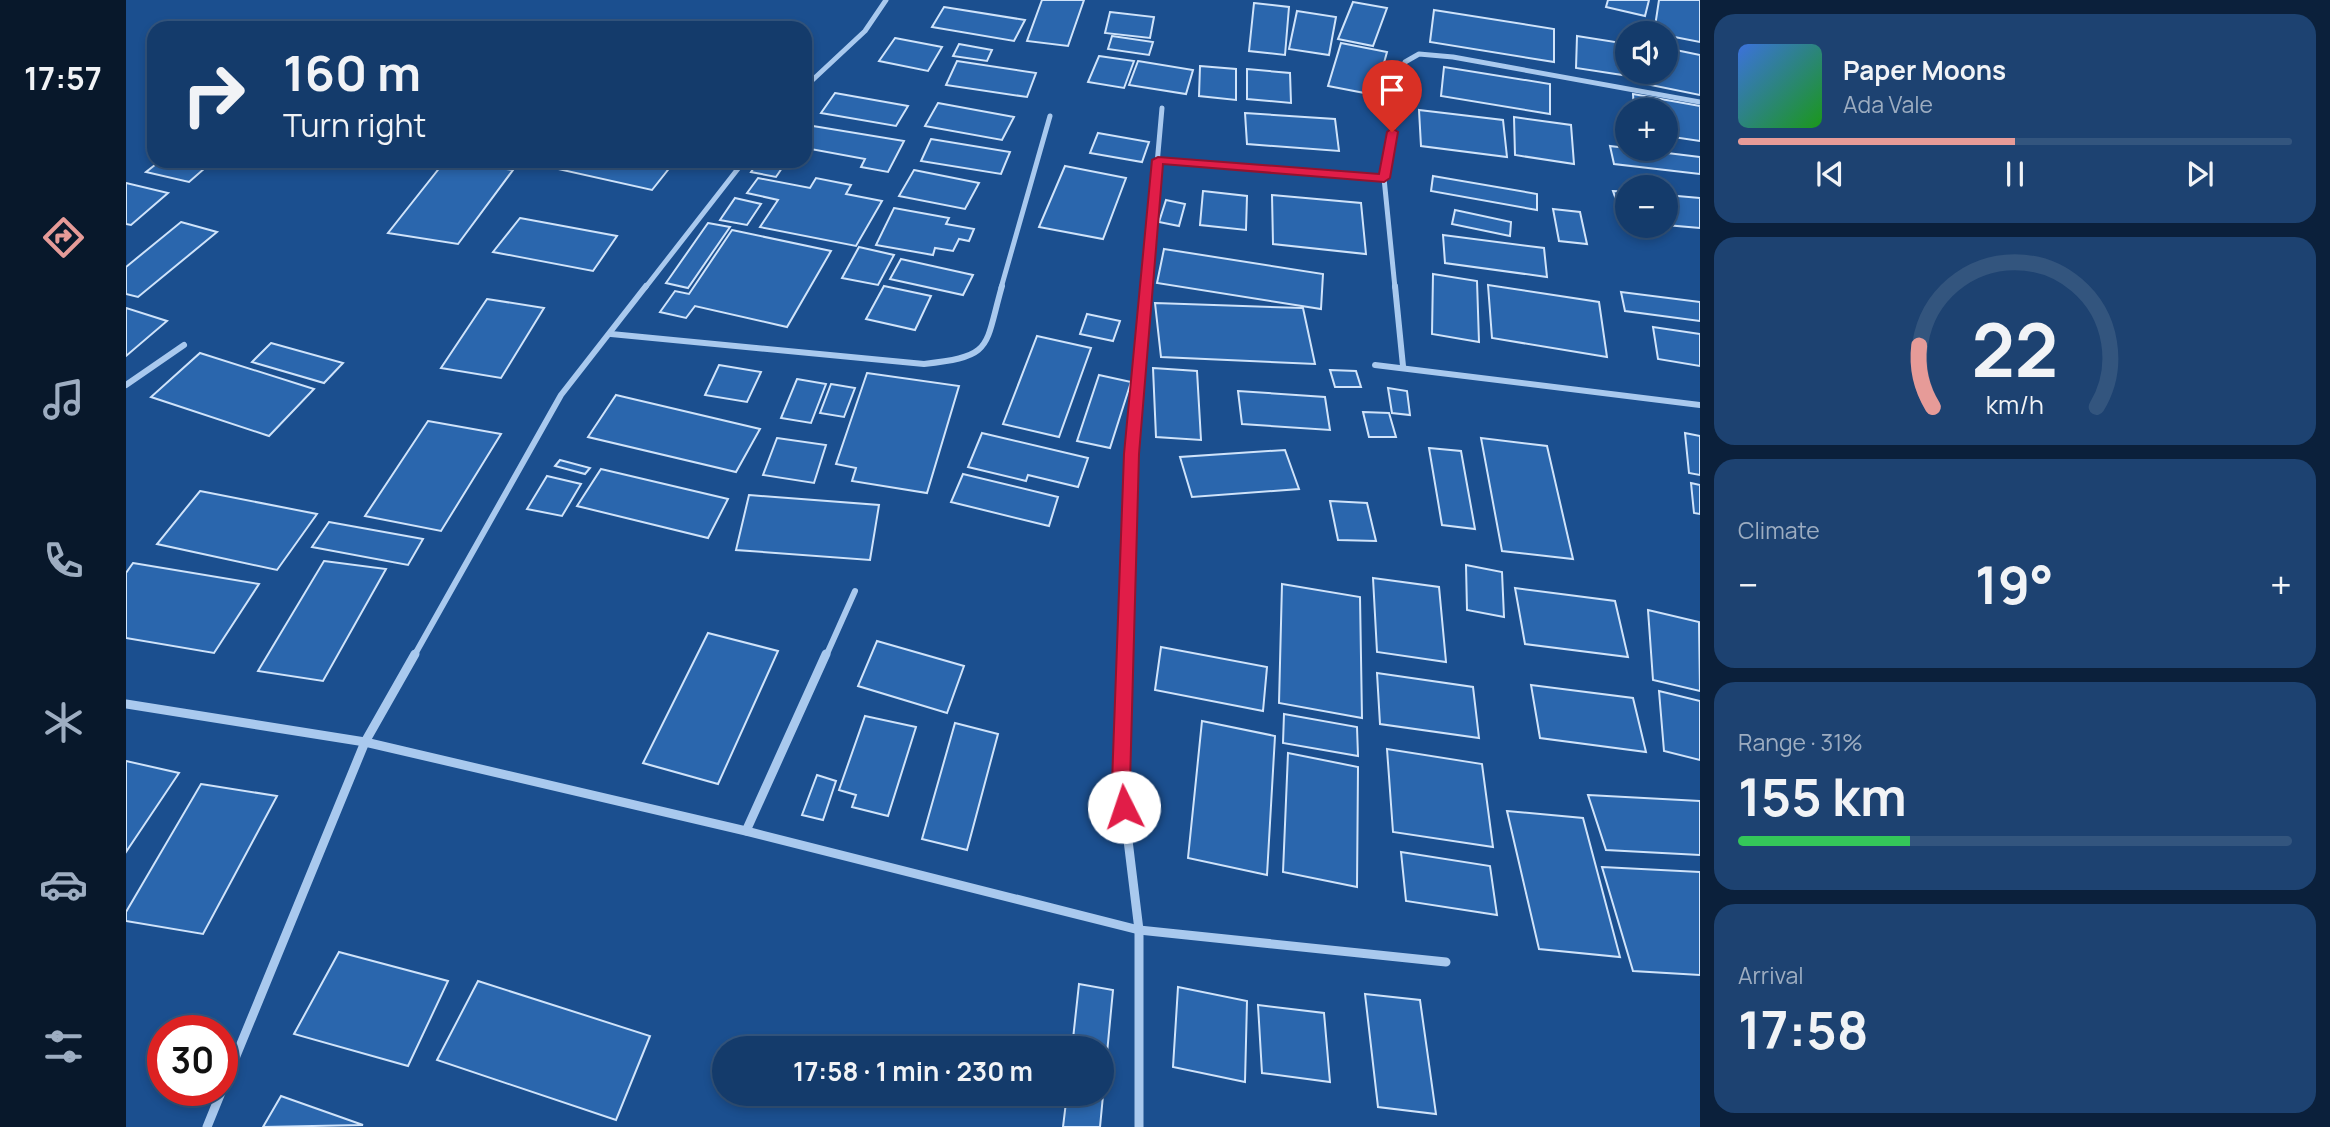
<!DOCTYPE html>
<meta charset="utf-8">
<style>
body{margin:0;font-family:Manrope,sans-serif;background:#1d4271;color:#f1f3f6;height:100vh;display:flex;flex-direction:column;font-size:26px;white-space:nowrap}
*{box-sizing:border-box;margin:0}
p{font-size:23px;color:#9dadc1}
.icon{flex:none;width:38px;height:38px;fill:none;stroke:currentColor;stroke-width:2;stroke-linecap:round;stroke-linejoin:round}
.map{position:relative;flex:1;overflow:hidden}
.sheet{display:flex;flex-direction:column;gap:14px;padding:14px;background:#0b203b;width:630px}
.sheet>*{flex:none}
.hud{position:absolute;left:21px;top:21px;width:665px;height:147px;border-radius:21px;box-shadow:0 4px 10px #0003,0 0 0 2px #33557e;background:#143b6b;color:#f1f3f6;overflow:hidden}
.controls{position:absolute;left:1489px;top:21px;display:grid;gap:14px}
.controls a{display:grid;place-items:center;width:63px;height:63px;border-radius:50%;background:#143b6b;box-shadow:0 4px 10px #0003,0 0 0 2px #33557e;font-size:35px}
.speed{position:absolute;left:21px;top:1015px;display:flex;gap:14px;font-size:35px;font-weight:700;text-align:center}
.speed>*{display:grid;place-content:center;width:91px;height:91px;border-radius:50%;background:#143b6b;box-shadow:0 4px 10px #0003,0 0 0 2px #33557e;line-height:1}
.speed .limit{border:10px solid #d22;background:#fff;color:#111}
.pin{position:absolute;display:grid;place-items:center;width:60px;height:60px;color:#fff;margin:-72px -30px;border-radius:50% 50% 50% 0;rotate:-45deg;box-shadow:0 0 7px #0007}
.pin .icon{rotate:45deg}
.me{position:absolute;width:77px;margin:-38px;rotate:356deg;stroke-linejoin:round;filter:drop-shadow(0 0 5px #0008)}
.turn{display:flex;align-items:center;gap:24px;height:147px;padding:0 21px;font-size:32px}
.turn .icon{width:91px;height:91px;stroke-width:2.5}
.turn b{display:block;font-size:49px;line-height:60px}
.big{font-size:52px;font-weight:700;line-height:1.1}
.sheet .card{flex:1;display:flex;flex-direction:column;justify-content:center;gap:10px;min-width:0;padding:0 24px;border-radius:21px;background:#1d4271}
.sheet .dial{align-items:center;gap:0}
.dial svg{height:182px;overflow:visible;fill:none;stroke:#33557e;stroke-width:7;stroke-linecap:round;text-anchor:middle}
.dial text{fill:#f1f3f6;stroke:none}
.song{display:flex;align-items:center;gap:21px}
.cover{width:84px;height:84px;border-radius:10px;background:linear-gradient(135deg,hsl(220 70% 55%),hsl(120 70% 35%))}
.played{height:7px;border-radius:4px;background:linear-gradient(90deg,#e69b98 50%,#33557e 50%)}
.keys{display:flex;justify-content:space-around;direction:ltr}
.heat{display:flex;justify-content:space-between;align-items:center;font-size:38px;direction:ltr}
.charge{height:10px;border-radius:5px;background:linear-gradient(90deg,#34c759 31%,#33557e 0)}
.trip{position:absolute;left:586px;top:1036px;width:402px;height:70px;border-radius:35px;background:#143b6b;box-shadow:0 4px 10px #0003,0 0 0 2px #33557e;font-weight:700;line-height:70px;text-align:center}
main{display:flex;flex:1;min-height:0}
.menu{display:flex;flex-direction:column;width:126px;justify-content:space-around;align-items:center;background:#08182b;color:#9dadc1}
.menu .icon{width:49px;height:49px}
.menu .active{color:#e69b98}
.menu b{font-size:32px;color:#f1f3f6}
.map>svg:first-child{display:block}
</style>
<main>
<nav class="menu">
<b>17:57</b>
<svg class="icon active" aria-label="directions" viewBox="0 0 24 24"><path d="M12 3l9 9-9 9-9-9zM9 14v-3h6M13 9l2 2-2 2"/></svg>
<svg class="icon" aria-label="music" viewBox="0 0 24 24"><path d="M9 18V5l10-2v13"/><circle cx="6" cy="18" r="3"/><circle cx="16" cy="16" r="3"/></svg>
<svg class="icon" aria-label="phone" viewBox="0 0 24 24"><path d="M5 4h4l2 5-3 2q2 4 5 5l2-3 5 2v4C11 20 4 13 5 4z"/></svg>
<svg class="icon" aria-label="climate" viewBox="0 0 24 24"><path d="M12 3v18M4 7l16 10M4 17L20 7"/></svg>
<svg class="icon" aria-label="car" viewBox="0 0 24 24"><path d="M5 17H2v-5l4-1 3-4h7l3 4 3 1v5h-3M9 17h6M6 11h13"/><circle cx="7" cy="17" r="2"/><circle cx="17" cy="17" r="2"/></svg>
<svg class="icon" aria-label="filters" viewBox="0 0 24 24"><path d="M4 7h16M4 17h16"/><circle cx="9" cy="7" r="2"/><circle cx="15" cy="17" r="2"/></svg>
</nav>
<div class="map">
<svg width="1574" height="1127" viewBox="0 0 1574 1127">
<rect width="100%" height="100%" fill="#1b4f8f"/>
<g fill="#2a66ad" stroke="#cfe3fa" stroke-width="2">
<polygon points="916,0 958,0 942,46 901,41"/>
<polygon points="1482,0 1523,0 1519,16 1480,7"/>
<polygon points="1533,0 1574,0 1574,42 1528,33"/>
<polygon points="1227,2 1261,8 1247,46 1212,39"/>
<polygon points="1128,3 1163,7 1159,55 1123,51"/>
<polygon points="818,7 899,20 888,41 806,27"/>
<polygon points="1308,10 1428,29 1428,62 1304,42"/>
<polygon points="1171,11 1210,17 1203,55 1163,49"/>
<polygon points="984,12 1028,17 1024,38 979,33"/>
<polygon points="986,36 1027,42 1023,55 982,49"/>
<polygon points="1451,36 1502,44 1503,76 1450,68"/>
<polygon points="769,38 816,47 802,71 753,61"/>
<polygon points="1215,43 1261,52 1249,95 1202,86"/>
<polygon points="833,44 866,50 861,61 827,56"/>
<polygon points="1540,48 1574,55 1574,95 1510,82 1511,72 1540,72"/>
<polygon points="973,56 1008,61 998,88 962,82"/>
<polygon points="831,61 910,73 901,97 820,85"/>
<polygon points="1012,61 1067,70 1060,94 1003,85"/>
<polygon points="1074,66 1110,69 1110,100 1073,96"/>
<polygon points="1318,67 1424,84 1424,114 1315,96"/>
<polygon points="1121,69 1164,73 1165,103 1121,99"/>
<polygon points="709,93 782,106 770,126 695,113"/>
<polygon points="1507,94 1574,106 1574,141 1540,136 1540,110 1508,110"/>
<polygon points="812,103 888,117 876,140 799,126"/>
<polygon points="1293,110 1377,120 1381,157 1295,146"/>
<polygon points="1119,113 1209,119 1213,151 1121,144"/>
<polygon points="1388,117 1445,125 1448,164 1389,155"/>
<polygon points="687,126 778,141 762,172 735,167 739,159 679,148 679,139"/>
<polygon points="972,133 1023,142 1016,162 964,153"/>
<polygon points="805,139 884,152 875,174 795,161"/>
<polygon points="1484,146 1574,157 1574,174 1488,164"/>
<polygon points="34,161 87,161 63,182 20,172"/>
<polygon points="319,161 387,170 332,244 262,233"/>
<polygon points="407,161 549,161 526,190 405,163"/>
<polygon points="633,161 635,161 658,165 650,177 625,172"/>
<polygon points="939,166 1000,178 977,239 913,227"/>
<polygon points="788,170 853,183 839,209 773,196"/>
<polygon points="1307,176 1411,194 1411,210 1305,191"/>
<polygon points="632,178 684,188 690,178 725,185 720,194 756,201 730,246 634,227 652,200 621,193"/>
<polygon points="0,183 42,193 5,225 0,224"/>
<polygon points="1077,191 1121,196 1120,230 1074,225"/>
<polygon points="1487,191 1502,192 1502,222 1498,222"/>
<polygon points="1146,195 1235,203 1240,254 1147,244"/>
<polygon points="1540,195 1574,198 1574,228 1540,225"/>
<polygon points="609,198 635,204 621,225 594,220"/>
<polygon points="1040,200 1059,204 1053,226 1033,222"/>
<polygon points="768,208 823,218 820,224 848,229 843,241 833,239 827,251 809,248 807,255 750,245"/>
<polygon points="1427,209 1454,212 1461,244 1433,241"/>
<polygon points="1329,210 1385,222 1384,236 1326,224"/>
<polygon points="394,218 491,236 467,271 367,252"/>
<polygon points="55,222 91,232 12,297 0,294 0,267"/>
<polygon points="582,223 604,227 562,288 540,283"/>
<polygon points="606,230 705,251 661,327 569,306 560,318 534,312 549,291 563,294"/>
<polygon points="1317,235 1418,248 1421,277 1319,263"/>
<polygon points="733,247 768,255 752,285 716,278"/>
<polygon points="1038,249 1197,274 1195,309 1031,283"/>
<polygon points="775,259 847,275 837,295 764,279"/>
<polygon points="1307,274 1351,281 1353,342 1306,334"/>
<polygon points="1362,285 1473,302 1481,357 1366,338"/>
<polygon points="758,286 805,296 789,330 740,319"/>
<polygon points="1495,292 1574,302 1574,321 1499,311"/>
<polygon points="361,299 418,308 375,378 315,368"/>
<polygon points="1029,303 1177,308 1189,364 1035,357"/>
<polygon points="0,308 41,321 0,356"/>
<polygon points="961,314 994,321 987,341 954,334"/>
<polygon points="1527,327 1574,334 1574,366 1532,359"/>
<polygon points="911,336 965,348 933,437 877,424"/>
<polygon points="145,343 217,363 198,383 126,362"/>
<polygon points="74,353 188,389 143,436 25,397"/>
<polygon points="593,365 635,372 621,402 579,395"/>
<polygon points="1027,368 1071,371 1075,440 1030,437"/>
<polygon points="1204,370 1230,371 1235,387 1209,387"/>
<polygon points="741,373 833,386 801,493 726,481 730,468 710,464"/>
<polygon points="973,375 1005,382 984,448 951,441"/>
<polygon points="671,379 700,384 685,423 655,418"/>
<polygon points="705,384 729,388 718,417 694,413"/>
<polygon points="1262,388 1281,391 1284,415 1266,413"/>
<polygon points="1112,391 1199,397 1204,430 1116,424"/>
<polygon points="490,395 634,429 610,472 462,437"/>
<polygon points="1237,412 1263,413 1270,437 1243,437"/>
<polygon points="302,421 375,434 315,531 239,516"/>
<polygon points="856,433 962,458 952,487 902,475 900,481 842,467"/>
<polygon points="1559,433 1574,436 1574,475 1563,473"/>
<polygon points="651,438 700,445 688,483 637,475"/>
<polygon points="1355,438 1421,446 1447,559 1376,551"/>
<polygon points="1303,448 1335,451 1349,529 1316,525"/>
<polygon points="1159,450 1173,489 1066,497 1054,457"/>
<polygon points="434,460 464,468 459,474 429,466"/>
<polygon points="475,469 602,499 582,538 451,506"/>
<polygon points="837,474 932,497 923,526 825,502"/>
<polygon points="421,476 455,484 436,516 401,509"/>
<polygon points="1565,483 1574,485 1574,514 1568,513"/>
<polygon points="74,491 191,514 151,570 31,544"/>
<polygon points="623,495 753,505 744,560 610,550"/>
<polygon points="1204,501 1241,503 1250,541 1212,540"/>
<polygon points="203,522 297,539 282,565 186,547"/>
<polygon points="198,561 260,569 197,681 132,671"/>
<polygon points="7,563 133,584 88,653 0,638 0,573"/>
<polygon points="1340,565 1376,572 1378,617 1341,610"/>
<polygon points="1247,578 1313,587 1320,662 1251,652"/>
<polygon points="1156,584 1234,597 1236,718 1153,703"/>
<polygon points="1389,588 1489,601 1502,657 1399,644"/>
<polygon points="1522,610 1573,622 1574,691 1527,680"/>
<polygon points="582,633 652,651 592,784 517,763"/>
<polygon points="751,641 838,666 821,713 732,686"/>
<polygon points="1035,647 1141,667 1137,711 1029,690"/>
<polygon points="1251,673 1347,687 1353,738 1254,724"/>
<polygon points="1405,685 1507,698 1520,752 1414,738"/>
<polygon points="1533,691 1574,701 1574,760 1538,751"/>
<polygon points="1158,714 1231,727 1232,756 1157,743"/>
<polygon points="739,716 790,727 762,816 726,807 730,795 713,790"/>
<polygon points="1076,721 1149,736 1141,875 1062,858"/>
<polygon points="829,723 872,734 841,850 796,839"/>
<polygon points="1261,749 1356,764 1367,847 1267,832"/>
<polygon points="1162,753 1232,767 1231,887 1157,872"/>
<polygon points="0,761 53,773 0,852"/>
<polygon points="691,775 710,781 697,820 676,815"/>
<polygon points="75,784 151,796 77,934 0,921 0,912"/>
<polygon points="1462,795 1574,801 1574,855 1480,850"/>
<polygon points="1381,811 1457,818 1494,957 1413,949"/>
<polygon points="1275,852 1364,866 1371,915 1280,901"/>
<polygon points="1476,867 1574,872 1574,975 1507,971"/>
<polygon points="213,952 322,981 282,1066 168,1034"/>
<polygon points="352,981 524,1036 490,1120 311,1060"/>
<polygon points="953,984 987,990 974,1127 937,1127 941,1094 976,1094 976,1048 946,1048"/>
<polygon points="1052,987 1121,1001 1119,1082 1047,1067"/>
<polygon points="1239,994 1294,1000 1310,1114 1252,1107"/>
<polygon points="1132,1005 1198,1013 1204,1082 1136,1073"/>
<polygon points="155,1096 237,1125 137,1127"/>
</g>
<g fill="none" stroke-linecap="round" stroke-linejoin="round">
<g stroke="#a9c9ee" stroke-width="5">
<polyline points="679,87 739,31 760,0"/>
<polyline points="1032,160 1258,178"/>
<polyline points="519,288 618,161"/>
<polyline points="875,288 924,116"/>
<polyline points="1020,288 1036,108"/>
<polyline points="1269,288 1258,178 1279,62 1293,54 1327,57 1574,102"/>
</g>
<g stroke="#a9c9ee" stroke-width="6">
<polyline points="1269,286 1277,366"/>
<path d="M485 334 798 364C868 356 858 349 876 286"/>
<polyline points="1249,365 1574,405"/>
<polyline points="0,385 58,345"/>
<polyline points="288,656 435,395 520,286"/>
<polyline points="700,656 729,591"/>
<polyline points="999,656 1006,454 1021,286"/>
</g>
<g stroke="#a9c9ee" stroke-width="9">
<polyline points="999,654 995,783 1013,930 1013,1127"/>
<polyline points="0,704 239,742 620,831 1013,930 1320,962"/>
<polyline points="620,831 700,654"/>
<polyline points="96,1090 239,742 289,654"/>
<polyline points="81,1127 96,1090"/>
</g>
</g>
<polygon fill="#e11d48" stroke="#92132f" stroke-width="2" points="1266,128 1272,132 1264,178 1258,182 1037,164 1013,454 1004,783 1007,807 1005,813 998,816 992,813 986,783 998,454 1026,160 1032,157 1253,174 1261,132"/>
</svg>
<div class="controls">
<a><svg class="icon" aria-label="sound" viewBox="0 0 24 24"><path d="M4 9h4l5-4v14l-5-4H4zM17 9q2 3 0 6"/></svg></a>
<a>+</a>
<a>−</a>
</div>
<div class="speed"><div class="limit">30</div></div>
<div class="pin" style="left:1266px;top:132px;background:#d93025"><svg class="icon" aria-label="arrive" viewBox="0 0 24 24"><path d="M6 21V4h12l-3 4 3 4H6"/></svg></div>
<svg class="me" style="left:998px;top:807px" viewBox="-20 -20 40 40"><circle r="19" fill="#fff"/><path d="M0-13L10 11 0 6-10 11z" fill="#e11d48"/></svg>
<div class="trip">17:58 · 1 min · 230 m</div>
<div class="hud">
<div class="turn"><svg class="icon" aria-label="right" viewBox="0 0 24 24"><path d="M7 20v-9h11M14 6l5 5-5 5"/></svg><div><b>160 m</b>Turn right</div></div>
</div>
</div>
<section class="sheet">
<div class="card">
<div class="song"><i class="cover"></i><div><b>Paper Moons</b><p>Ada Vale</p></div></div>
<div class="played"></div>
<div class="keys"><svg class="icon" aria-label="previous" viewBox="0 0 24 24"><path d="M18 5L8 12l10 7zM5 5v14"/></svg><svg class="icon" aria-label="pause" viewBox="0 0 24 24"><path d="M8 5v14M16 5v14"/></svg><svg class="icon" aria-label="next" viewBox="0 0 24 24"><path d="M6 5l10 7-10 7zM19 5v14"/></svg></div>
</div>
<div class="card dial"><svg viewBox="0 0 100 80">
<path d="M14 69A42 42 0 1 1 86 69"/>
<path d="M14 69A42 42 0 0 1 8 42" stroke="#e69b98"/>
<text x="50" y="56" font-size="32" font-weight="700">22</text>
<text x="50" y="72" font-size="11">km/h</text>
</svg></div>
<div class="card"><p>Climate</p>
<div class="heat"><a>−</a><b class="big">19°</b><a>+</a></div>
</div>
<div class="card"><p>Range · 31%</p><b class="big">155 km</b><div class="charge"></div></div>
<div class="card"><p>Arrival</p><b class="big">17:58</b></div>
</section>
</main>
